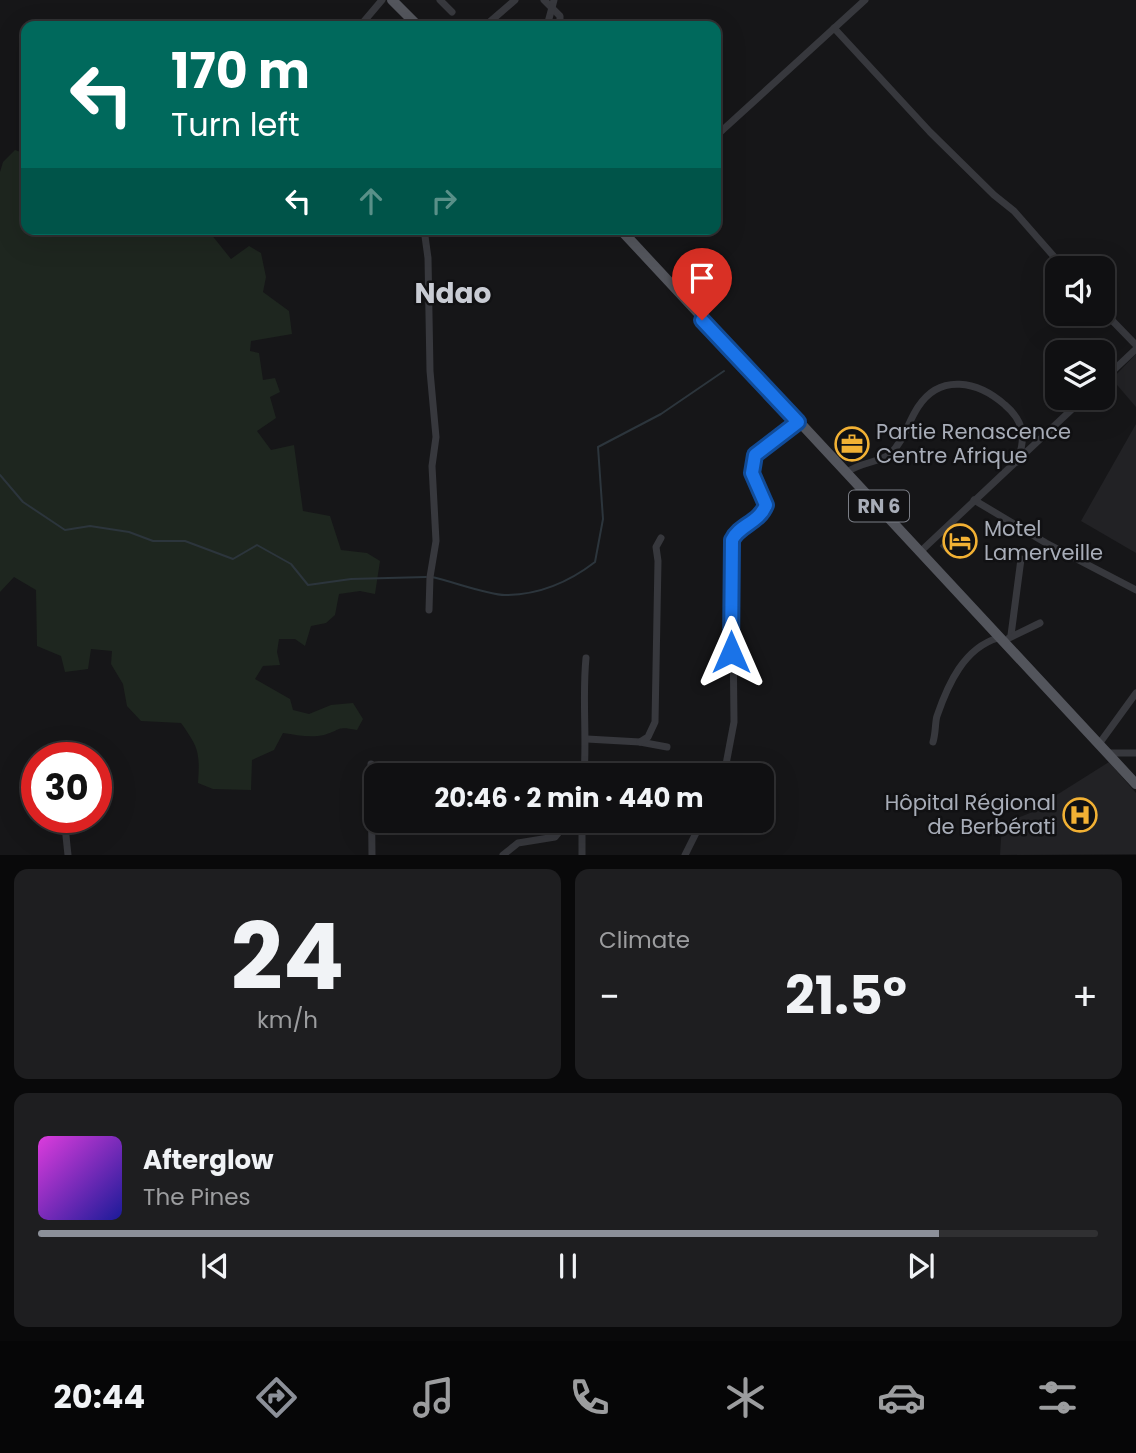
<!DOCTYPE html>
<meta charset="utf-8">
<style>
body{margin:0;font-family:Poppins,sans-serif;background:#1e1e20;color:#f1f3f6;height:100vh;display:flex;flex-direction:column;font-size:26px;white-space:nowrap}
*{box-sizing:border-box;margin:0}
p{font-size:23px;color:#9c9d9f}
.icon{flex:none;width:38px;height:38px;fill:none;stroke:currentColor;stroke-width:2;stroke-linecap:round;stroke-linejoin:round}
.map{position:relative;height:855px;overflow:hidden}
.sheet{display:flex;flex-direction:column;gap:14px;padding:14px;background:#09090a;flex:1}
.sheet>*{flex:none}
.guide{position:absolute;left:21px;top:21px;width:700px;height:214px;border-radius:14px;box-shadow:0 7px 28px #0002,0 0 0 2px #303032;background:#00695c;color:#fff;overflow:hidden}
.tools{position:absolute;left:1045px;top:256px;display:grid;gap:14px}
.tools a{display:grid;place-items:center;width:70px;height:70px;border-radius:14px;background:#101012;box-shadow:0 7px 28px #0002,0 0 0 2px #303032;font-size:35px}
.speed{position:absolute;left:21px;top:742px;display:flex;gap:14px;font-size:35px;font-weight:700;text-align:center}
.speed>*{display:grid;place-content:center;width:91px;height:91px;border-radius:50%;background:#101012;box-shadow:0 7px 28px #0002,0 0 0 2px #303032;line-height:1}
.speed .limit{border:10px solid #d22;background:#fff;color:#111}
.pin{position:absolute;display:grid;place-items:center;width:60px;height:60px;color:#fff;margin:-72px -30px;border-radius:50% 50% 50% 0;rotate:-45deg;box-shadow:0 0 7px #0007}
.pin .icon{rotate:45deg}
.me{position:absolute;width:77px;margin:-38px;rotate:0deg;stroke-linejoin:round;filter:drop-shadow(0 0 5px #0008)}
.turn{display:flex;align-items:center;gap:24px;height:147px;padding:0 35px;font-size:32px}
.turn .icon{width:91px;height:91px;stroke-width:2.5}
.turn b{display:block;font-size:49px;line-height:60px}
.lanes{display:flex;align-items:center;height:66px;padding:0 35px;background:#0003;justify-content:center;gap:35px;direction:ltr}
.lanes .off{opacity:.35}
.big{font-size:52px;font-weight:700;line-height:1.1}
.sheet .card{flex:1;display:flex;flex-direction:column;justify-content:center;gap:10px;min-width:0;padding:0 24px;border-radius:14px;background:#1e1e20}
.sheet .dial{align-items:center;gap:0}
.dial b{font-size:91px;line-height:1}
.song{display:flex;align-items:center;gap:21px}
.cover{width:84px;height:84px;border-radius:10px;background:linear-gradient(135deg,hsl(300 70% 55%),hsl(240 70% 35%))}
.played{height:7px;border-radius:4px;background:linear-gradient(90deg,#8c9099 85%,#303032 85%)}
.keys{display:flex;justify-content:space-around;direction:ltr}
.heat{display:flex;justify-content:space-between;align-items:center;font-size:38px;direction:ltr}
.sheet .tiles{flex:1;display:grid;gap:14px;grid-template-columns:1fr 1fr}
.card:last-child{grid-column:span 2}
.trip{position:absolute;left:364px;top:763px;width:410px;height:70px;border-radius:14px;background:#101012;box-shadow:0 7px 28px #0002,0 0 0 2px #303032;font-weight:700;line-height:70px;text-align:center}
.dock{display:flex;height:112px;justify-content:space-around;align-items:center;background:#060607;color:#9c9d9f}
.dock .icon{width:49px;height:49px}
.dock .current{color:#8c9099}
.dock b{font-size:32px;color:#f1f3f6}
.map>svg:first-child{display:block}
</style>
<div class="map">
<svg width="1136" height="855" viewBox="0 0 1136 855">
<rect width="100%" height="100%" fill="#161618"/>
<g fill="#222225">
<polygon points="1136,354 1136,407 1112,379"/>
<polygon points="1136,424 1136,553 1081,521"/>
<polygon points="1109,762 1136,793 1136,854 1000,855 1002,824 1048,806 1055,796"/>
</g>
<path fill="#1e261f" d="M15 150 26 154V229H193L197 233 211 234 231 259 249 246 261 253 266 277 263 292 289 311 292 334 251 341 250 351 259 353 263 380 275 378 280 392 270 397 276 418 257 431 271 450 294 445 303 511 330 516 341 550 367 553 380 561 375 594 360 591 339 594 335 615 326 623 311 626 305 646 295 639H279L277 652 280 665 263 666 255 679 290 699 293 710 309 714 331 705 353 703 363 719 357 730C335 726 342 730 324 735 310 738 297 735 283 733L274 750 252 760 251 790 213 789 198 783C200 753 199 748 181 723L141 721 127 706 123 684 111 664 112 651 91 649 88 669 65 672 61 656 37 646 36 590 14 577 0 592V172L3 162Z"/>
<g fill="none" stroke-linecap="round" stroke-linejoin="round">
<g stroke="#2c353c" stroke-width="2">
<polyline points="0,475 23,502 65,530 90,526 129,532 153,541 185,541 233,559 257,545 291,564 308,585 351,579 426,577"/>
<path d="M432 577C451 581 488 595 505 595 539 595 569 582 595 562L603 519 598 447 661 414 724 371"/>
</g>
</g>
<g fill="#404145" stroke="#303034" stroke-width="2">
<polygon points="856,431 866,441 849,457 839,447"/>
<polygon points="956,529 967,540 950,555 941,546"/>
</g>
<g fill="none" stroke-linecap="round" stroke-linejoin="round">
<g stroke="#37383d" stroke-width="7">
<polyline points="440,0 452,12"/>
<polyline points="544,0 560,16 560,26"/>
<polyline points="360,26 382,0"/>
<polyline points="485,26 515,0"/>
<polyline points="547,26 554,0"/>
<polyline points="834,28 930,132 994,195 1014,211 1064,268"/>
<polyline points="716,136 865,0"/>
<polyline points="424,229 428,258 430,371 436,437 432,466 436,541 430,577 429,610"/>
<polyline points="1102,310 1136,345"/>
<polyline points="1102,381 1136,349"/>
<path d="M847 472C861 462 882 462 891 453 904 441 908 422 918 407 940 373 978 381 1005 405 1025 422 1026 439 1017 462"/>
<polyline points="974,500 1046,543 1136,590"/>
<polyline points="921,551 1085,397"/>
<polyline points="1011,635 1021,559"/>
<polyline points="1009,638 1040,623"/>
<polyline points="587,739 640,742 667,747"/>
<polyline points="640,742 648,737 655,722 658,561 656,547 661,538"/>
<path d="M933 742C936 732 935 722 937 716 948 684 964 648 998 638"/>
<polyline points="1099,744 1136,693"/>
<polyline points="1107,753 1136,753"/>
<polyline points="371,764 372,855"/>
<path d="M584 775C587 736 582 698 586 658"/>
<path d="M724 775 734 722 732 540C739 525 759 523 766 505L752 473 755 455 798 422"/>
<polyline points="64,817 68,855"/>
<polyline points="503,855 518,843 555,837 568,821"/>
<polyline points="582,855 582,821"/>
<polyline points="685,855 702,821"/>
</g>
<g stroke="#53555c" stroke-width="10">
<polyline points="392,0 418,26"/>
<polyline points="620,229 1136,784"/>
</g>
</g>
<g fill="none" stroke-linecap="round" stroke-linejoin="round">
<defs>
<path id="route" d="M702 320 798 422 755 455 752 473 766 505C759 523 739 525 732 540L731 652"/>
</defs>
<use href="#route" stroke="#114b97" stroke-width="18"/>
<use href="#route" stroke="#1a73e8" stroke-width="12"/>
</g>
<defs>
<symbol id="office-ring" viewBox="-11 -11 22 22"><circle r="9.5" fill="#111113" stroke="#f2b134" stroke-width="1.5"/><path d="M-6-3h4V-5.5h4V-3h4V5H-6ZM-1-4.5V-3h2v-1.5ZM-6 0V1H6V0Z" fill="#f2b134"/></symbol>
<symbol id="hotel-ring" viewBox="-11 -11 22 22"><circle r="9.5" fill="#111113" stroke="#f2b134" stroke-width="1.5"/><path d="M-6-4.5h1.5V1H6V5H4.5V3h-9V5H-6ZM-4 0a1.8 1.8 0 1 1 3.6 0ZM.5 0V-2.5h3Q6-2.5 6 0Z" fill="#f2b134"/></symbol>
<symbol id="hospital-ring" viewBox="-11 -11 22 22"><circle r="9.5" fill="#111113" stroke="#f2b134" stroke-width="1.5"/><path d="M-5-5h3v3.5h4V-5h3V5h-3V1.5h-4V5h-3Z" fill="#f2b134"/></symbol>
</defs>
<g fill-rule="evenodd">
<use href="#office-ring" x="833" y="425" width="38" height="38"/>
<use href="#hotel-ring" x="941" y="522" width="38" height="38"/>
<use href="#hospital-ring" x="1061" y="796" width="38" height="38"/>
</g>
<g text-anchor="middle" stroke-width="5" stroke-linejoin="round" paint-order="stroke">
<rect fill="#111113" stroke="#7b7e86" stroke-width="2" x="849" y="490.5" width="60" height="31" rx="5"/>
<g font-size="19" font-weight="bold" fill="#a8adb8">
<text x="879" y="513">RN 6</text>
</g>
<g font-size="21" fill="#a8adb8" stroke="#111113" text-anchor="start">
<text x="876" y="439">Partie Renascence<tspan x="876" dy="24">Centre Afrique</tspan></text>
<text x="984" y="536">Motel<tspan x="984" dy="24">Lamerveille</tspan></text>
<text x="1056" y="810" text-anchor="end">Hôpital Régional<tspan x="1056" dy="24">de Berbérati</tspan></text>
</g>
<g font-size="28" font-weight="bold" fill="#c9ccd4" stroke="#111113">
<text x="453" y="303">Ndao</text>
</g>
</g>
</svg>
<div class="tools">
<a><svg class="icon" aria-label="sound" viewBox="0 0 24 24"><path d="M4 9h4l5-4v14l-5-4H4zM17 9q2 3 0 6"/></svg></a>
<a><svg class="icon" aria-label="layers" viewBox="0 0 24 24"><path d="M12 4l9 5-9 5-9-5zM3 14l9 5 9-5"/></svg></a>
</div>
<div class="speed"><div class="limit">30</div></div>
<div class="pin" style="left:702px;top:320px;background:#d93025"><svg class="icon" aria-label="arrive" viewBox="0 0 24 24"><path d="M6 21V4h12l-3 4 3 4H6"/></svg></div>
<svg class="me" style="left:731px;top:652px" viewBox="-20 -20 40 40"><path d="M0-17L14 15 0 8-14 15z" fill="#1a73e8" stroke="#fff" stroke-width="4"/></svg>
<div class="trip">20:46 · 2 min · 440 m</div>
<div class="guide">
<div class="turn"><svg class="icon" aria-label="left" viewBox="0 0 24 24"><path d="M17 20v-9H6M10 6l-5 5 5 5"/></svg><div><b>170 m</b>Turn left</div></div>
<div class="lanes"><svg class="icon" aria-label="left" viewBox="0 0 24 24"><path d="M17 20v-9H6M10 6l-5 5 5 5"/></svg><svg class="icon off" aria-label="ahead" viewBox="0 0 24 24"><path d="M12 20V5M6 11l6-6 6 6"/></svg><svg class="icon off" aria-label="right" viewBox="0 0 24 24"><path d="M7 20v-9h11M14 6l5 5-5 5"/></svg></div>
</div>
</div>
<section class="sheet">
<div class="tiles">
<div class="card dial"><b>24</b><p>km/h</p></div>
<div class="card"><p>Climate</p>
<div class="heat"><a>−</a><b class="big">21.5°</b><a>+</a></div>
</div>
<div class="card">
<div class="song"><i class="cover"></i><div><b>Afterglow</b><p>The Pines</p></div></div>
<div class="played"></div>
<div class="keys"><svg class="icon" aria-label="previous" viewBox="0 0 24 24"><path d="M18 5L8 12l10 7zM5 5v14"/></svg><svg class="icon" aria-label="pause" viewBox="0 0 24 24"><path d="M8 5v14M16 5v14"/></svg><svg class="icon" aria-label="next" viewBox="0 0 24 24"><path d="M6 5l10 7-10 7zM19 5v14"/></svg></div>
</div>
</div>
</section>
<nav class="dock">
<b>20:44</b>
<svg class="icon current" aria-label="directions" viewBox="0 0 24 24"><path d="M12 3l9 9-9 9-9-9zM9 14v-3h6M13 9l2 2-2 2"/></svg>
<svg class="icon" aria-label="music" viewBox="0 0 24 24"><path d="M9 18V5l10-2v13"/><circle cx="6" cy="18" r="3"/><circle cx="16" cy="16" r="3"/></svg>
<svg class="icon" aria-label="phone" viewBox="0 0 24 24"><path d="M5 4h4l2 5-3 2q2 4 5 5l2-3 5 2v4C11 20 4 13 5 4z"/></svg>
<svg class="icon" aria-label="climate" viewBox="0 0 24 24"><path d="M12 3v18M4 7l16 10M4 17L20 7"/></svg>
<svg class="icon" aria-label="car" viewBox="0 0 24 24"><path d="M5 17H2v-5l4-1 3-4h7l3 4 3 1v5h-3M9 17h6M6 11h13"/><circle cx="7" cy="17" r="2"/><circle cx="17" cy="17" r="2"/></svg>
<svg class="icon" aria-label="filters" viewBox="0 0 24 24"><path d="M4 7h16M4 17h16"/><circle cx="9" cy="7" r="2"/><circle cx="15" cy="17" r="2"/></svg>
</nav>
